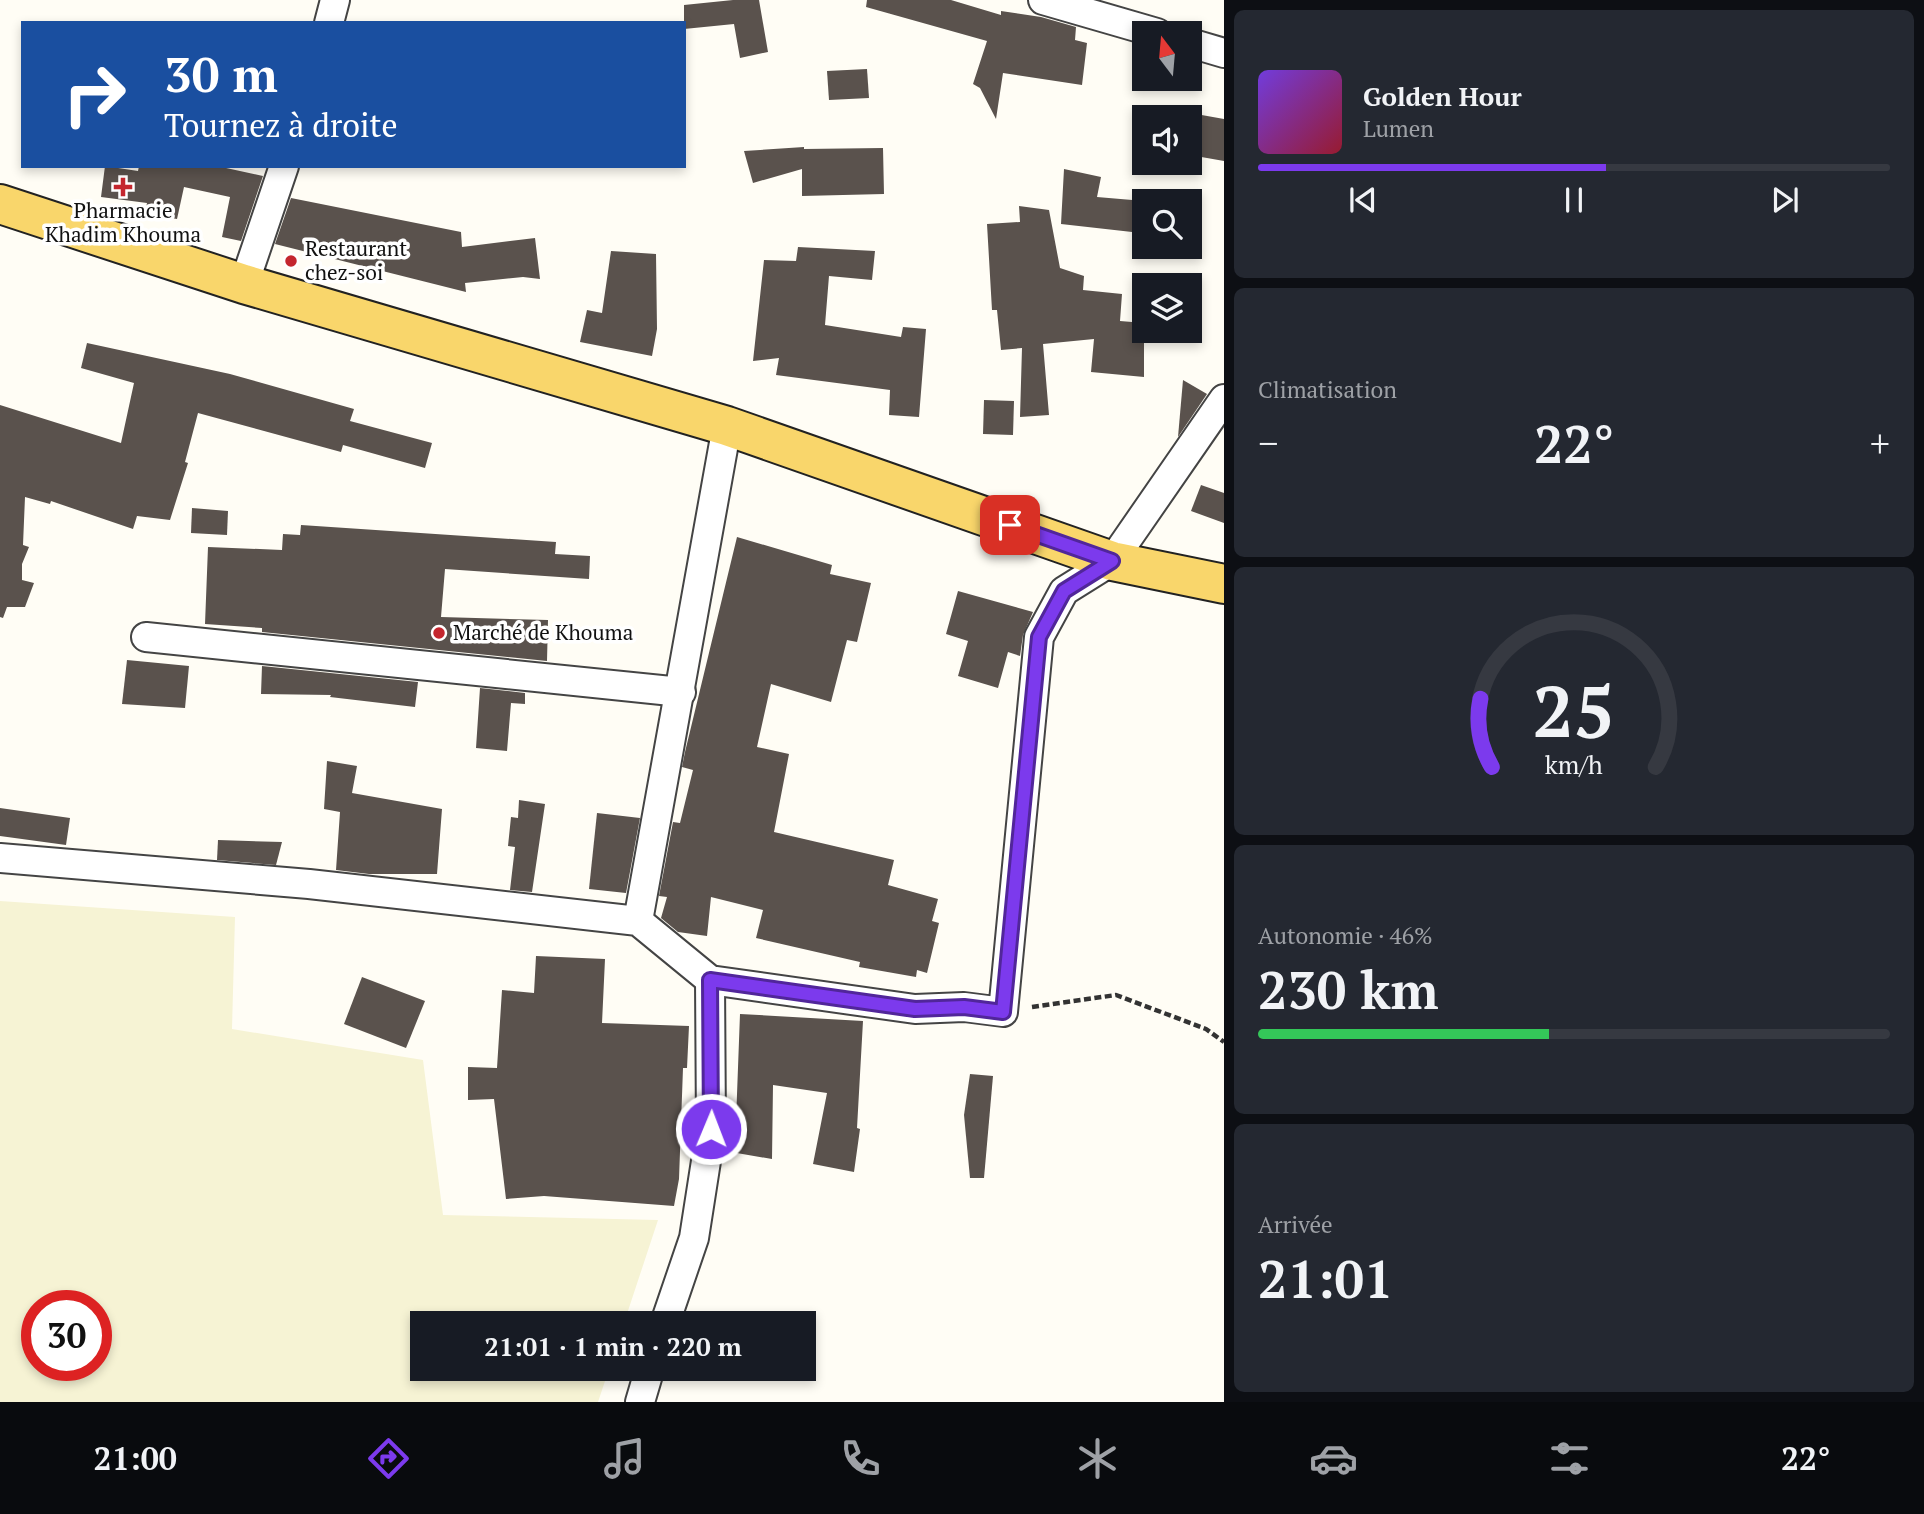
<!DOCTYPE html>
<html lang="fr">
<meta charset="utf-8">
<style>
body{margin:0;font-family:"PT Serif",serif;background:#242831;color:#f1f3f6;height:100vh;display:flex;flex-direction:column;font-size:26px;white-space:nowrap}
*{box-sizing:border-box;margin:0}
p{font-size:23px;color:#9ea1a6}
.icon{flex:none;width:38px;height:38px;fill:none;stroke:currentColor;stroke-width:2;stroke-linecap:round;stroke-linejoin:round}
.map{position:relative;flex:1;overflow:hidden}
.details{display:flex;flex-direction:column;gap:10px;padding:10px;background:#0d0f14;width:700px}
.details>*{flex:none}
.banner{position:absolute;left:21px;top:21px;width:665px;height:147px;border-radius:0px;box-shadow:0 4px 10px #0003;background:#1a4fa0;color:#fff;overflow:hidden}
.needle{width:46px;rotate:344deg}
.controls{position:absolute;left:1132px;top:21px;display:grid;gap:14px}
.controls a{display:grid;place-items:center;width:70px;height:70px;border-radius:0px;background:#171b24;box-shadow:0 4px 10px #0003;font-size:35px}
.speed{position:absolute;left:21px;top:1290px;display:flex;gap:14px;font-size:35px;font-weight:700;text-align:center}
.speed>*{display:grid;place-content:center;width:91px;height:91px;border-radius:50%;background:#171b24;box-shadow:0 4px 10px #0003;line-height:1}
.speed .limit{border:10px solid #d22;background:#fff;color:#111}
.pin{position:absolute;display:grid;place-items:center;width:60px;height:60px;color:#fff;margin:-30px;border-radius:14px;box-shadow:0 4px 10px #0006}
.me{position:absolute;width:77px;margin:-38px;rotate:1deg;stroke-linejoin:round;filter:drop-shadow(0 0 5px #0008)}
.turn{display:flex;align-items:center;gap:24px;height:147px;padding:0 28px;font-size:32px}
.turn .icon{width:91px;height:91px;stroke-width:2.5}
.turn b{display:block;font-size:49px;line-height:60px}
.big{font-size:52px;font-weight:700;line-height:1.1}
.details .widget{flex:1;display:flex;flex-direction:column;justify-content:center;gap:10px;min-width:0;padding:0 24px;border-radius:10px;background:#242831}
.details .dial{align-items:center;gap:0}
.dial svg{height:182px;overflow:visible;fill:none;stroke:#363941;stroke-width:7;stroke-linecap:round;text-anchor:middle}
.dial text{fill:#f1f3f6;stroke:none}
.song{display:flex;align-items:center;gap:21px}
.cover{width:84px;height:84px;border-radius:10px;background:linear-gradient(135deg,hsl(260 70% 55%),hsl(350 70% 35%))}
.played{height:7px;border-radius:4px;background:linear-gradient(90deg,#7c3aed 55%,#363941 55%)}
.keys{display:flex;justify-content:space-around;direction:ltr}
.heat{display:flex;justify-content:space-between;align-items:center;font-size:38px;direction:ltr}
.charge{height:10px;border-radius:5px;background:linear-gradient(90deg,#34c759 46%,#363941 0)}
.trip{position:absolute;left:410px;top:1311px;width:406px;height:70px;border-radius:0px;background:#171b24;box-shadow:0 4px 10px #0003;font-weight:700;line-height:70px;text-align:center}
.dock{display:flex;height:112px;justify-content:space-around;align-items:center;background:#090b0e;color:#9ea1a6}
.dock .icon{width:49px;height:49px}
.dock .selected{color:#7c3aed}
.dock b{font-size:32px;color:#f1f3f6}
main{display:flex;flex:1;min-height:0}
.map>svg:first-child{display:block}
</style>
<main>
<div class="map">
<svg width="1224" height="1402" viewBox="0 0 1224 1402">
<rect width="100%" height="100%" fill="#fffdf5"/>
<path fill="#f6f3d4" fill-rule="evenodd" d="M0 901 235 917 232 1029 423 1060 443 1215 658 1220 624 1323H422V1368L609 1369 598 1402H0ZM37 1306H96V1365H37Z"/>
<g fill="#5a524d">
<polygon points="733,0 759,0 768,52 740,58 734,24 684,29 684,5"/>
<polygon points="867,0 951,0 1001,15 1001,11 1041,17 1076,27 1075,40 1087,43 1082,85 1003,73 996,119 980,88 973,84 987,41 866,7"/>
<polygon points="867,69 869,98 829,100 827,71"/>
<polygon points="1196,114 1224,119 1224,161 1190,155"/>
<polygon points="804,147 804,149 883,148 884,194 802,196 802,169 753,183 744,151"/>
<polygon points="105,166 138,171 139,166 217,166 263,176 241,241 222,237 230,197 184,187 177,219 145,213 147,203 101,197"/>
<polygon points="1064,169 1101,177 1097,197 1144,201 1141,233 1061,224"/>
<polygon points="291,198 461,232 462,247 535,238 540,279 523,277 465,283 466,292 275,244"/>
<polygon points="1019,206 1049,210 1060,268 1084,276 1083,290 1122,294 1120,321 1144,323 1144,377 1091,372 1094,339 1043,344 1049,415 1020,417 1022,348 1001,350 997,310 992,310 987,224 1020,222"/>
<polygon points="798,247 875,251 872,280 829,276 825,325 901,337 903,327 926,329 919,417 889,415 890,390 776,375 779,358 753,361 764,260 796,261"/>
<polygon points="611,251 656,254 657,329 652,356 580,342 587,310 602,313"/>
<polygon points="87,343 230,374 354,409 350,421 432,443 425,468 343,445 341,452 198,413 185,462 188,463 170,520 137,516 133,529 51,501 50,504 25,497 23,545 29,547 22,564 22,580 34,583 25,607 7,607 3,618 0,617 0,405 121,443 134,383 81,368"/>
<polygon points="1183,380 1207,394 1178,437"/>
<polygon points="984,400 1014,401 1013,435 983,434"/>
<polygon points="1201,485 1224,493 1224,523 1191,511"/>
<polygon points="192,508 228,511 227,535 191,533"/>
<polygon points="301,525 556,542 555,554 590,556 589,579 445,569 441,617 548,620 547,661 262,632 262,628 205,624 208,547 282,550 283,534 300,535"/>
<polygon points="737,537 832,565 830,574 871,583 857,642 847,640 831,702 771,684 757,747 789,754 774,832 894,860 888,885 938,899 932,921 939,923 927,973 917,970 916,977 859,967 860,962 756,938 763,910 711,897 707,936 678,932 661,918 667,897 659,896 673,822 680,823 693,770 682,767 685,752"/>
<polygon points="958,591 1033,612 1023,635 1020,656 1008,652 998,688 958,676 968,641 946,634"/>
<polygon points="127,660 189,666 185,708 122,704"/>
<polygon points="262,666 418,682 415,707 330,697 331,695 261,694"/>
<polygon points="480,688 525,693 525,704 511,703 507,751 476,748"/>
<polygon points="327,761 357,766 352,793 442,809 437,874 369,874 336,870 340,812 324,809"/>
<polygon points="519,800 545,804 532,892 510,890 515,847 508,846 511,817 518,818"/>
<polygon points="0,808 70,818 66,845 0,836"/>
<polygon points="597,813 640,818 626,893 589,889"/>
<polygon points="218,840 282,842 276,865 217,860"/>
<polygon points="536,956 605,959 602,1023 689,1026 687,1068 683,1068 679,1179 674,1206 544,1196 506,1199 494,1099 468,1100 468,1067 497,1068 502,990 534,993"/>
<polygon points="362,977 425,1001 406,1048 344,1024"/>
<polygon points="740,1014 863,1021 857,1128 860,1129 854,1172 813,1164 827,1093 773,1085 772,1159 731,1152 736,1121"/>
<polygon points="970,1074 993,1076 984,1178 970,1178 964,1115"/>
</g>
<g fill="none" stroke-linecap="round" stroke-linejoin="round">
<defs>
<g id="minor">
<polyline points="1043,0 1157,33"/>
<polyline points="329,23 335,0"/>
<polyline points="1190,43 1224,53"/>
<polyline points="244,284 284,166"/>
<polyline points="146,637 681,692"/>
<polyline points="0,858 309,884 638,921 710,980 915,1009 964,1007 1003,1012 1039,637 1064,591 1112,561 1224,399"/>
<polyline points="638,921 727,426"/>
<polyline points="665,1323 694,1238 711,1129 710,980"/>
<polyline points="640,1402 650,1368"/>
</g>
<polyline id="primary" points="0,204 244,284 727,426 1112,561 1224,584"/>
</defs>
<use href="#minor" stroke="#444" stroke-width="32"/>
<use href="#primary" stroke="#222" stroke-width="42"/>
<polyline stroke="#333" stroke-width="4.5" stroke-dasharray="7 3.5" stroke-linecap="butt" points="1032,1007 1116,995 1206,1029 1224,1042"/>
<use href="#minor" stroke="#fff" stroke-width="28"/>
<use href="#primary" stroke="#f9d66b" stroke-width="38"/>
</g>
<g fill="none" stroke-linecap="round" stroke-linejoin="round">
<defs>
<polyline id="route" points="711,1129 710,980 915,1009 964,1007 1003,1012 1039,637 1064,591 1112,561 1010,525"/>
</defs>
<use href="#route" stroke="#51269a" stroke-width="18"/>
<use href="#route" stroke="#7c3aed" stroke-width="12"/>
</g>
<g fill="#c4262e" stroke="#fff" stroke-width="2.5">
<path d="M119.5 176.5h7v7h7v7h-7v7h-7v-7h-7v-7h7z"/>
<circle cx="291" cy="261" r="7"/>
<circle cx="439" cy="633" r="7"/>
</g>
<g text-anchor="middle" stroke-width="7" stroke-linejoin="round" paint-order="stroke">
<g font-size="21" fill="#111" stroke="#fff" text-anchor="start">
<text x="123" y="218" text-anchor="middle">Pharmacie<tspan x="123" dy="24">Khadim Khouma</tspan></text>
<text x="305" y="256">Restaurant<tspan x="305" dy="24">chez-soi</tspan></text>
<text x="453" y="640">Marché de Khouma</text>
</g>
</g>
</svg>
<div class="controls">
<a><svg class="needle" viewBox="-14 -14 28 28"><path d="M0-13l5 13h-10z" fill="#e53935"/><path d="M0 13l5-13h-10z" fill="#9ea1a6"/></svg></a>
<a><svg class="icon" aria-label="sound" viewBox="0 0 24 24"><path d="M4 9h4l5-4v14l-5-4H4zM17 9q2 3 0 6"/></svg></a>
<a><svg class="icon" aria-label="search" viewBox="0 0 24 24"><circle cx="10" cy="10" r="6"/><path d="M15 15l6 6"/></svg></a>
<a><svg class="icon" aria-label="layers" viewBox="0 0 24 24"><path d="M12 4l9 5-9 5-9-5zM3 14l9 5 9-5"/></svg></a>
</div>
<div class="speed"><div class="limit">30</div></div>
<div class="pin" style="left:1010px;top:525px;background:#d93025"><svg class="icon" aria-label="arrive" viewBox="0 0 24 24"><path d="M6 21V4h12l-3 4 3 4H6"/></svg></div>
<svg class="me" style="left:711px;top:1129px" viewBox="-20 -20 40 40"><circle r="17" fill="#7c3aed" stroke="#fff" stroke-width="3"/><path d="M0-11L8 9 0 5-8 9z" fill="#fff"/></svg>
<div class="trip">21:01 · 1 min · 220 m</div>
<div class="banner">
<div class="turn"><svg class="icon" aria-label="right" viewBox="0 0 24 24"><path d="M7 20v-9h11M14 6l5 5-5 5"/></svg><div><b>30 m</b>Tournez à droite</div></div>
</div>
</div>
<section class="details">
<div class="widget">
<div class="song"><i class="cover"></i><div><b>Golden Hour</b><p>Lumen</p></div></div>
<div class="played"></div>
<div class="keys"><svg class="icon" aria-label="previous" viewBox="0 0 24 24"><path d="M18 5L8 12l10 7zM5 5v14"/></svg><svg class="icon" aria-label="pause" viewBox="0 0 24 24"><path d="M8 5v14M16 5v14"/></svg><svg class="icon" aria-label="next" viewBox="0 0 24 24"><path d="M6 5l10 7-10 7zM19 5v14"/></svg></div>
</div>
<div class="widget"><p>Climatisation</p>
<div class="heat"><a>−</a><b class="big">22°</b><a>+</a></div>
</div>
<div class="widget dial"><svg viewBox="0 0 100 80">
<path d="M14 69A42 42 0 1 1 86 69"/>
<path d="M14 69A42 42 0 0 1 9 39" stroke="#7c3aed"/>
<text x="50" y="56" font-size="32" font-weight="700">25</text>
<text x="50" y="72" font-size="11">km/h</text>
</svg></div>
<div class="widget"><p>Autonomie · 46%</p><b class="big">230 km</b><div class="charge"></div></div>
<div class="widget"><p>Arrivée</p><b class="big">21:01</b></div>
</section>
</main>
<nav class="dock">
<b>21:00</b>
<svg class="icon selected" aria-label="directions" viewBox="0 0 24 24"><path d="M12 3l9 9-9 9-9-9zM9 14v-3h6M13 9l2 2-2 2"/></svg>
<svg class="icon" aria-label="music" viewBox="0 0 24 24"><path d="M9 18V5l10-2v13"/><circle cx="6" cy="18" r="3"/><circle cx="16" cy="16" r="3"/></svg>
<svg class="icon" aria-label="phone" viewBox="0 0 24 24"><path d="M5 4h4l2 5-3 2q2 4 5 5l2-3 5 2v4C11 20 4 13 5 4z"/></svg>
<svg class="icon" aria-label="climate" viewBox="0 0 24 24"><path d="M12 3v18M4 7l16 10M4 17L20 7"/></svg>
<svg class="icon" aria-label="car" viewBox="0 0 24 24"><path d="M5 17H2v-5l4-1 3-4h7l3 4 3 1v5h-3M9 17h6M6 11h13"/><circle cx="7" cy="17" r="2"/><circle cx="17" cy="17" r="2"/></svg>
<svg class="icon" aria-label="filters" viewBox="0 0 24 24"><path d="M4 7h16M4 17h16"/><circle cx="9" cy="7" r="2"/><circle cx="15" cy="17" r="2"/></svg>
<b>22°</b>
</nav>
